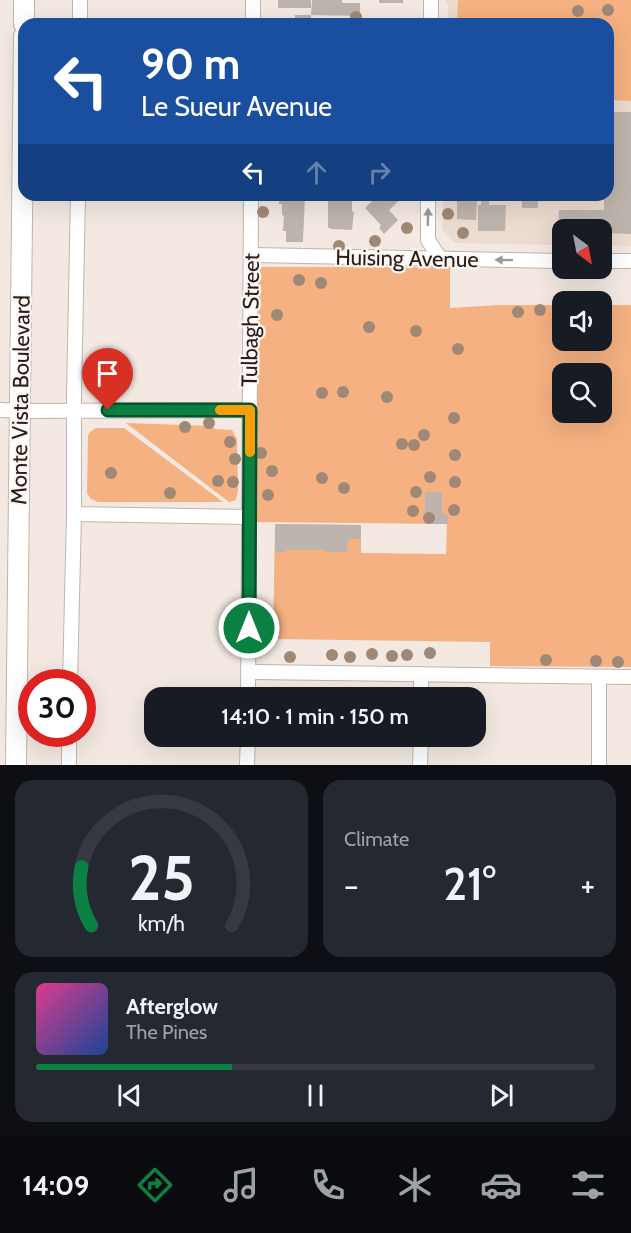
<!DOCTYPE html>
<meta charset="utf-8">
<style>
body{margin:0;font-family:Cabin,sans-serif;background:#242831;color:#f1f3f6;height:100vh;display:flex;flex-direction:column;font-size:22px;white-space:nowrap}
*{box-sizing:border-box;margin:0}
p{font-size:20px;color:#9ea1a6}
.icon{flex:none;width:33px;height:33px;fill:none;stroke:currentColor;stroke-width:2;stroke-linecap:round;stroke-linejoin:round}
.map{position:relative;height:765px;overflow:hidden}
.details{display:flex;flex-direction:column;gap:15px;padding:15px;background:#0d0f14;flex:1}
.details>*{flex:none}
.guide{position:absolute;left:18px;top:18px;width:596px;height:183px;border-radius:18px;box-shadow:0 6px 24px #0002;background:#1a4fa0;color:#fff;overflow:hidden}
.needle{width:39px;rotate:148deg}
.fabs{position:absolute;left:552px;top:219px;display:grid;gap:12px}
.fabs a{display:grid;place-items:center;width:60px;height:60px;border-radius:12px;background:#171b24;box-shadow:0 6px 24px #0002;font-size:30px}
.speed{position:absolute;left:18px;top:669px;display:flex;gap:12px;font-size:30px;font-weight:700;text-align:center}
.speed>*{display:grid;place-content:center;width:78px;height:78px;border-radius:50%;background:#171b24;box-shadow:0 6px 24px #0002;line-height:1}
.speed .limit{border:9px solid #d22;background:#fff;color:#111}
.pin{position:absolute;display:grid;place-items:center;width:51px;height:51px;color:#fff;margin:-62px -26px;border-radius:50% 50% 50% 0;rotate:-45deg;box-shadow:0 0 6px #0007}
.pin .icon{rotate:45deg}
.me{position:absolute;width:66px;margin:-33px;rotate:0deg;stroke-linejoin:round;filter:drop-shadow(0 0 4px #0008)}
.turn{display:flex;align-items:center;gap:21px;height:126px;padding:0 24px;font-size:27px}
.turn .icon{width:78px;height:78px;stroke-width:2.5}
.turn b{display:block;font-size:42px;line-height:51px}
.lanes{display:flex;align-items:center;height:57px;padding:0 24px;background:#0003;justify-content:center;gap:30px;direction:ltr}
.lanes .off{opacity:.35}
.big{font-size:45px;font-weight:600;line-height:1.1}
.details .widget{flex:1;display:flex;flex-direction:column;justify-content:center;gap:9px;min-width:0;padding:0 21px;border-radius:18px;background:#242831}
.details .dial{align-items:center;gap:0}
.dial svg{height:156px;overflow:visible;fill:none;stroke:#363941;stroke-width:7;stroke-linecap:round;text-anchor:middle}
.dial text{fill:#f1f3f6;stroke:none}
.song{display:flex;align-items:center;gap:18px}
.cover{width:72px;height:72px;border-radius:9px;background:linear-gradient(135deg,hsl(330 70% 55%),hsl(220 70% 35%))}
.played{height:6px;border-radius:3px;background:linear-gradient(90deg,#0b8043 35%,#363941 35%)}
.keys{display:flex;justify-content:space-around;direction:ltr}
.heat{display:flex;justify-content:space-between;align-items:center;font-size:33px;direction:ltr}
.details .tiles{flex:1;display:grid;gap:15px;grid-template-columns:1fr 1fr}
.widget:last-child{grid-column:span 2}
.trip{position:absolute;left:144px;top:687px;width:342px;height:60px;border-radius:18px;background:#171b24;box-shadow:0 6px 24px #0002;font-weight:600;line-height:60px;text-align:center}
.tabs{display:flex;height:96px;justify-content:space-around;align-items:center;background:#090b0e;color:#9ea1a6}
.tabs .icon{width:42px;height:42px}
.tabs .current{color:#0b8043}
.tabs b{font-size:27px;color:#f1f3f6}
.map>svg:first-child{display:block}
</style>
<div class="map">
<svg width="631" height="765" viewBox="0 0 631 765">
<rect width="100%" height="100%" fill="#f3e9e2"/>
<polygon fill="#ecdbcf" points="445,0 631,0 631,246 602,245 602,230 562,230 562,245 455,243 442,230 443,195 608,195 608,24 448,24 448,5"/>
<g fill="#f5b181" fill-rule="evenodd">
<polygon points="458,0 631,0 631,101 608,100 608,24 457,24"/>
<path d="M258 267H450V308L498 305H562V340H602V305H631V667L490 666V642L273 639 275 524 361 525V553L446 554 447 524 256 522ZM562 374H602V412H562Z"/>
<polygon points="126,423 212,426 215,429 232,430 237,439 238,490 236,500 229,502"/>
<polygon points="96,428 124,428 223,502 98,502 91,499 87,493 88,436 90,432"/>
</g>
<g fill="#bdb4ad">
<rect x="278" y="0" width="33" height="8"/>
<polygon points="312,0 342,0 342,3 360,3 360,16 311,15"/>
<rect x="379" y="0" width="24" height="3"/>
<polygon points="295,15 311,15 311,18 334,18 334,24 295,24"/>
<polygon points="353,19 415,20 415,24 352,24"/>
<polygon points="608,112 631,112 631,234 602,233 602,230 562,230 562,233 558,233 559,210 604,210 604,200 538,200 538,208 522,208 522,199 489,198 489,205 506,205 505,231 478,231 478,205 481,205 481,198 456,198 457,195 608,195"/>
<polygon points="279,195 305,195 303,242 286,242 286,231 283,231 284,216 282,215 282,204 279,204"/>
<polygon points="331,195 352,195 352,212 354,211 352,230 331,229 331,228 328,228 328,201 331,201"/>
<polygon points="375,195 405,195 389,210 398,220 384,234 379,228 381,225 365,208 376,197"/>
<polygon points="457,201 477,201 476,220 457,219"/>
<polygon points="425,492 442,492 442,514 448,514 448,524 432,524 433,514 425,513"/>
<polygon points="275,524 361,525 361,539 348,539 347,552 326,552 326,550 286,550 286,552 275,553"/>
</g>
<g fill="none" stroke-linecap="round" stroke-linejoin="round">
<defs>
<g id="minor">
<polyline points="80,24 80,0"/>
<polyline points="253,24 253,0"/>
<polyline points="431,24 431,0"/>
<polyline points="428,195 428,240 435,251 442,260"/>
<polyline points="251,255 562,261"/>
<polyline points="602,261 631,261"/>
<polyline points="0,410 20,411 250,410"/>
<polyline points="74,514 248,517"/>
<polyline points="249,672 631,677"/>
<polyline points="70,682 74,514 74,394 78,195"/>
<polyline points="248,698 251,195"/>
<polyline points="421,698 421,674"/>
<polyline points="69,765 69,734"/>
<polyline points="247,765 248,736"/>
<polyline points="420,765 421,736"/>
<polyline points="599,765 599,677"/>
</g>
<g id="secondary">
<polyline points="24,24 24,0"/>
<polyline points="16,765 24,36"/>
</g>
</defs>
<use href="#minor" stroke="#beb5ae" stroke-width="16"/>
<use href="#secondary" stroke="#beb5ae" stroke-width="22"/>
<use href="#minor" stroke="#fff" stroke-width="14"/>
<use href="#secondary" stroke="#fff" stroke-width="20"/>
</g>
<g fill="#a08877">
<circle cx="608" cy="10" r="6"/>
<circle cx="578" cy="11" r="6"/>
<circle cx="356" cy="17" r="6"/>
<circle cx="263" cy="212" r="6"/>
<circle cx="448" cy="214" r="6"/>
<circle cx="407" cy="228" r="6"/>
<circle cx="463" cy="233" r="6"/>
<circle cx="375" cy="241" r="6"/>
<circle cx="339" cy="246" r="6"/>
<circle cx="299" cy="280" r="6"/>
<circle cx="321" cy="283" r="6"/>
<circle cx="540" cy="310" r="6"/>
<circle cx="518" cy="312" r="6"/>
<circle cx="277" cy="315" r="6"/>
<circle cx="369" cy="327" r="6"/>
<circle cx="416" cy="331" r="6"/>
<circle cx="458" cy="349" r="6"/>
<circle cx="343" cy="392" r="6"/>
<circle cx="322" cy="393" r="6"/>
<circle cx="387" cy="397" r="6"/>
<circle cx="454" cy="418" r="6"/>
<circle cx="209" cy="423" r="6"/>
<circle cx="185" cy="427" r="6"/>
<circle cx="424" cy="435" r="6"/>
<circle cx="230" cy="442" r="6"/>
<circle cx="402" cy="444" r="6"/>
<circle cx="414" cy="445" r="6"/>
<circle cx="261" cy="453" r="6"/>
<circle cx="455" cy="455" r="6"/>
<circle cx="235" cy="459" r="6"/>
<circle cx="272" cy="471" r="6"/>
<circle cx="111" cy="473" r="6"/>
<circle cx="430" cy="477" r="6"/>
<circle cx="322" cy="478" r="6"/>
<circle cx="218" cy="481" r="6"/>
<circle cx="233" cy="482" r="6"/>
<circle cx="455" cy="482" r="6"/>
<circle cx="344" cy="488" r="6"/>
<circle cx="416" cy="492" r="6"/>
<circle cx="170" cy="493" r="6"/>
<circle cx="268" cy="495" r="6"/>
<circle cx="454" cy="510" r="6"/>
<circle cx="413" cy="511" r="6"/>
<circle cx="429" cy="518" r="6"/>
<circle cx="430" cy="653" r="6"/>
<circle cx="372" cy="654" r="6"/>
<circle cx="332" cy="655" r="6"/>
<circle cx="407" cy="655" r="6"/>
<circle cx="392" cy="656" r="6"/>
<circle cx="290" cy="657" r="6"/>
<circle cx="350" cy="657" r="6"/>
<circle cx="546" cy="660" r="6"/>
<circle cx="596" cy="661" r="6"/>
<circle cx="618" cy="662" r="6"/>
</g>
<defs><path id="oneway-solid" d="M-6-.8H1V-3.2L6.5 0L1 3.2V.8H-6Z" transform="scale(1.5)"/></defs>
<g fill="#9c9a99">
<use href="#oneway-solid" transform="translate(428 217) rotate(-89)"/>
<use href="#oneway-solid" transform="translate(504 260) rotate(-179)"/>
</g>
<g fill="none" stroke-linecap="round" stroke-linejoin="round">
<defs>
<polyline id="route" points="108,410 250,410 249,628"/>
</defs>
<use href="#route" stroke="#07532c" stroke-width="15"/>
<use href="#route" stroke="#0b8043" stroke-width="10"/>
<polyline stroke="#f59e0b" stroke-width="10" points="220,410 250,410 250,452"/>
</g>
<g text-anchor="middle" stroke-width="4.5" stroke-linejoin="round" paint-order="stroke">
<g font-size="22" fill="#231f1d" stroke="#fff6f1">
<text transform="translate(407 258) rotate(1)" y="8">Huising Avenue</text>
<text transform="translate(250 320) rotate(-89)" y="8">Tulbagh Street</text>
<text transform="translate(20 400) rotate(-89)" y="8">Monte Vista Boulevard</text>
</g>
</g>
</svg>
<div class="fabs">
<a><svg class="needle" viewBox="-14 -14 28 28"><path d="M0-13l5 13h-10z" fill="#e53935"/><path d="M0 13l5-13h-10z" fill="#9ea1a6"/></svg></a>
<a><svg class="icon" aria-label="sound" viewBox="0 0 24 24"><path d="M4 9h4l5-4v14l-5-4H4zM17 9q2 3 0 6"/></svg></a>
<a><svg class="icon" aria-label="search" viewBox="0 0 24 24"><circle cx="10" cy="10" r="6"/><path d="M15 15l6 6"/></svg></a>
</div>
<div class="speed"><div class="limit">30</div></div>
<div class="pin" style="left:108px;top:410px;background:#d93025"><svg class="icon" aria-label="arrive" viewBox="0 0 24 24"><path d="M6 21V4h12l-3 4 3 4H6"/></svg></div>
<svg class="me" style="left:249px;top:628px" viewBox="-20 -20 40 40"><circle r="17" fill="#0b8043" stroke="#fff" stroke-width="3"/><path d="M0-11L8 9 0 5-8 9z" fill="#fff"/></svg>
<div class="trip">14:10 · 1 min · 150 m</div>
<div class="guide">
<div class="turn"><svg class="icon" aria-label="left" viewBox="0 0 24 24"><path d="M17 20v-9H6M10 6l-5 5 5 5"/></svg><div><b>90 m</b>Le Sueur Avenue</div></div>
<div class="lanes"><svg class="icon" aria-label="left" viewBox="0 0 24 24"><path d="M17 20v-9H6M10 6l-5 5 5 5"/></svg><svg class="icon off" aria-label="ahead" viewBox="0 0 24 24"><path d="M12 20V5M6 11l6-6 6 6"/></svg><svg class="icon off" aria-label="right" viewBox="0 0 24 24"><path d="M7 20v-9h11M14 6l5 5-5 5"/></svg></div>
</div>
</div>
<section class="details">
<div class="tiles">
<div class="widget dial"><svg viewBox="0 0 100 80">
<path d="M14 69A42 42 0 1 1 86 69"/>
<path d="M14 69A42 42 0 0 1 9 39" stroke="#0b8043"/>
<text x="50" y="56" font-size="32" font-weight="700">25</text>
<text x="50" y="72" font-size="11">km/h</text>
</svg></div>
<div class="widget"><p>Climate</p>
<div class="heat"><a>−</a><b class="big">21°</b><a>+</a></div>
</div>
<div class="widget">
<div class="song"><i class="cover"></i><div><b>Afterglow</b><p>The Pines</p></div></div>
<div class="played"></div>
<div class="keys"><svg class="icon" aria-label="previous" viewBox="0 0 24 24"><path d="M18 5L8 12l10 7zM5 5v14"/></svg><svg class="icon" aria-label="pause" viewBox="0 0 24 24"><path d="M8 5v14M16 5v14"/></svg><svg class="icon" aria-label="next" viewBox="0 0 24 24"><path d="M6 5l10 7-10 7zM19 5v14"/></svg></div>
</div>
</div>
</section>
<nav class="tabs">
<b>14:09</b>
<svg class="icon current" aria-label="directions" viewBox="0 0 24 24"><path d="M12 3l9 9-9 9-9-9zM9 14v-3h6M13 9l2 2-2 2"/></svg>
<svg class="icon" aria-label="music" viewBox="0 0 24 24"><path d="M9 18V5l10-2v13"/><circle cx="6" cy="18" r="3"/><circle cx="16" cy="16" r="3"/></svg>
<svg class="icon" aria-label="phone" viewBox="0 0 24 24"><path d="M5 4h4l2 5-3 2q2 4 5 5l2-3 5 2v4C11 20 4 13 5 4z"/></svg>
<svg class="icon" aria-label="climate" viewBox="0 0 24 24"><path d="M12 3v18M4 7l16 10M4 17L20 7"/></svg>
<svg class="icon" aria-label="car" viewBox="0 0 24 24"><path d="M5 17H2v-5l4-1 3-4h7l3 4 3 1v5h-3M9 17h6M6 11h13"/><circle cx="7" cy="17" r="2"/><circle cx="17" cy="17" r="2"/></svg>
<svg class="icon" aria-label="filters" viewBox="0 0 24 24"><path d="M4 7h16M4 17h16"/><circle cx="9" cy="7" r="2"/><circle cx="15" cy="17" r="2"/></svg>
</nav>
